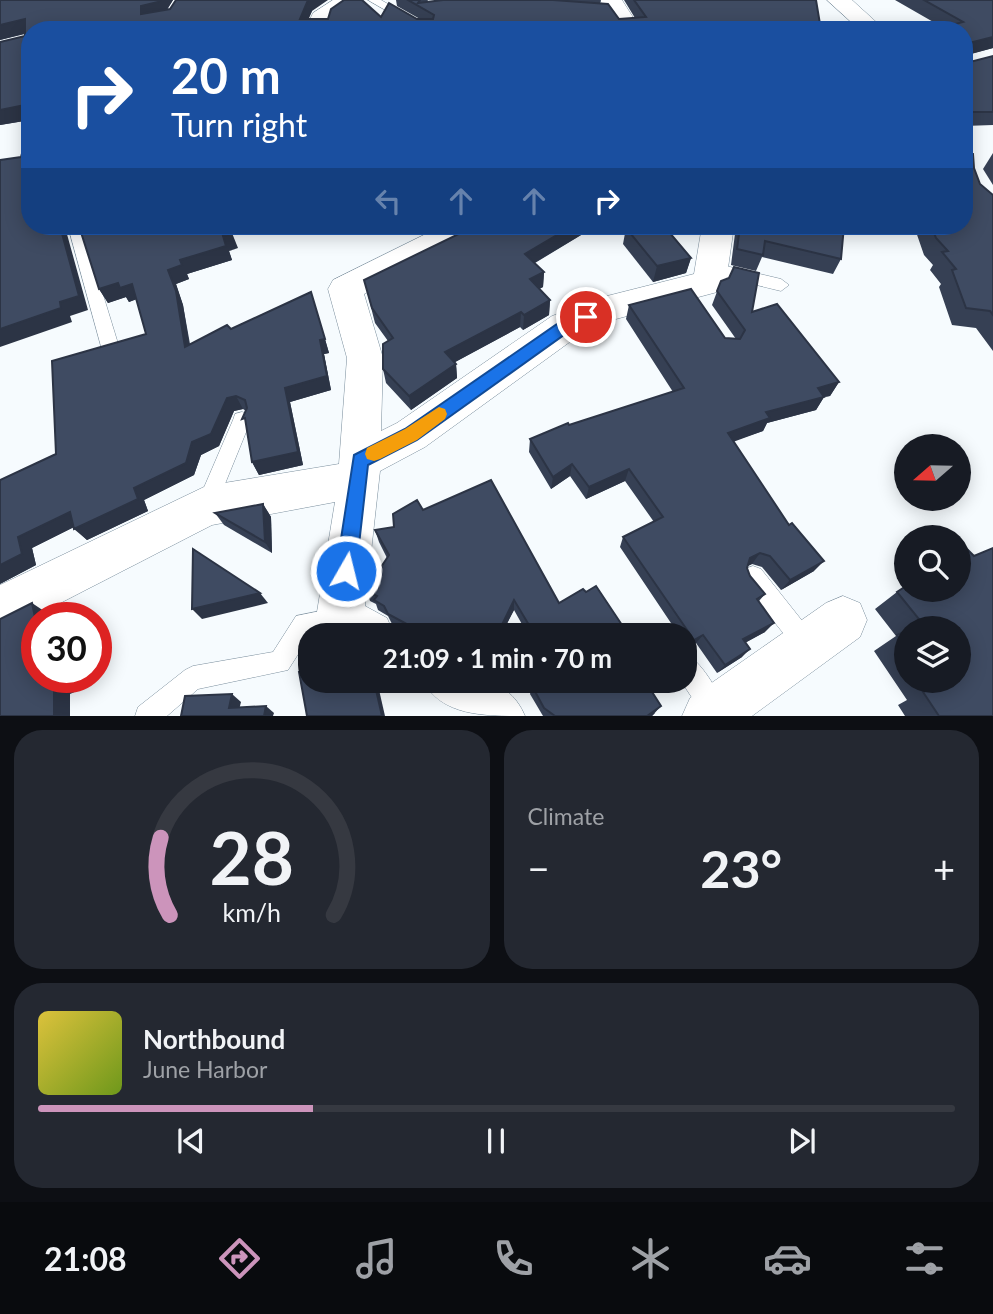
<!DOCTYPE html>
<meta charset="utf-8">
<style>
body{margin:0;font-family:Lato,sans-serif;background:#242831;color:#f1f3f6;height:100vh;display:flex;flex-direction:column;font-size:26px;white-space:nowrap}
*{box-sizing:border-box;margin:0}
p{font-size:23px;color:#9ea1a6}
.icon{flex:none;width:38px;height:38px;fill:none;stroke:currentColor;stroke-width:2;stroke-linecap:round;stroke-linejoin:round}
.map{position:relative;height:716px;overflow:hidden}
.panel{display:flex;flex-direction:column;gap:14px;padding:14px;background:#0d0f14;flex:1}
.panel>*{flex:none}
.banner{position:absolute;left:21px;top:21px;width:952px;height:214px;border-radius:28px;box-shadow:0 4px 18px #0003;background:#1a4fa0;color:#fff;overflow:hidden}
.needle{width:46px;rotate:250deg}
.fabs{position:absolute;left:894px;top:434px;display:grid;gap:14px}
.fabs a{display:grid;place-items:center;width:77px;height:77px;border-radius:50%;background:#171b24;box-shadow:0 4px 18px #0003;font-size:35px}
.speed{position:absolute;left:21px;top:602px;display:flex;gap:14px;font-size:35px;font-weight:700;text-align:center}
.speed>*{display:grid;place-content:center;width:91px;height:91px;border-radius:50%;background:#171b24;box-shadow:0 4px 18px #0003;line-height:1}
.speed .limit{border:10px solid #d22;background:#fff;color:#111}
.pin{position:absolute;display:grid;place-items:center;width:60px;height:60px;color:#fff;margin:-30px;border:4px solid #fff;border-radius:50%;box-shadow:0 2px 7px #0007}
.me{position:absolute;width:77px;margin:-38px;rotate:8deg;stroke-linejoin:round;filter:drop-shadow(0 0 5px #0008)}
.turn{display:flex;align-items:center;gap:24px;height:147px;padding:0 35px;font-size:32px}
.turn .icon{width:91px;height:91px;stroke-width:2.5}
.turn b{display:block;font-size:49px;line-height:60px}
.lanes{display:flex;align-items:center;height:66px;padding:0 35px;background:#0003;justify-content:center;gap:35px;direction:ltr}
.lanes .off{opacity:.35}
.big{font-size:52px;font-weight:700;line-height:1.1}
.panel .card{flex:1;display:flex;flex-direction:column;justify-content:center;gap:10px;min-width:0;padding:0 24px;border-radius:28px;background:#242831}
.panel .dial{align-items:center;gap:0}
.dial svg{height:182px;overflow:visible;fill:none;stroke:#363941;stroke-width:7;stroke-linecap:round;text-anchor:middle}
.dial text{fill:#f1f3f6;stroke:none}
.song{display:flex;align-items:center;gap:21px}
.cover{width:84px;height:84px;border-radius:10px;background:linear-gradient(135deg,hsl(50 70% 55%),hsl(80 70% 35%))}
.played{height:7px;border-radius:4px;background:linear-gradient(90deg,#cc94bb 30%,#363941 30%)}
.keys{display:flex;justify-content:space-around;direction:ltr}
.heat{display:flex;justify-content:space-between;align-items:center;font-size:38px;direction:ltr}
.panel .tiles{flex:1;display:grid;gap:14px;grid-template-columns:1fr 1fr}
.card:last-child{grid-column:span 2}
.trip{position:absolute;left:298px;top:623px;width:399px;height:70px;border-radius:28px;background:#171b24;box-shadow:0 4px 18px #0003;font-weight:700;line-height:70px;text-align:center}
.tab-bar{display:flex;height:112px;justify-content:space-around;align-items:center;background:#090b0e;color:#9ea1a6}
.tab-bar .icon{width:49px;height:49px}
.tab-bar .on{color:#cc94bb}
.tab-bar b{font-size:32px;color:#f1f3f6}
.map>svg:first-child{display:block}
</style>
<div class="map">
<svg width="993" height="716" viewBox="0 0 993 716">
<rect width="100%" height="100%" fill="#f6fbfe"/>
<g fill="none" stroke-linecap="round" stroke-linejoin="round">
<defs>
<g id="lane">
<polygon points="368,0 381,0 434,30 420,30"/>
<polygon points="905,22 909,23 909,27 875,30"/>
<polygon points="68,226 82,226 120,350 117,355 105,355 102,350"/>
<polygon points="713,263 781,279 789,285 781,291 707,273 705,269"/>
<polygon points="242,412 249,414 251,420 216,506 213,513 206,515 199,513 196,506 233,420 235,414"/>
<polygon points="753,566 761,569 815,637 819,645 815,653 807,657 799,653 745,585 742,577 745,569"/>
<polygon points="340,607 348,610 351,618 348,626 311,634 288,670 198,689 167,716 135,716 138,707 185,670 193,666 273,652 296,616"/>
<path d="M684 653C701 660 718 691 725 708L722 716H704L681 681H684Z"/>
</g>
<g id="street">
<polygon points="333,0 359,0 331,21 329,30 305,30 313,13"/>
<polygon points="600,0 622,0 641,30 617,30"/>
<polygon points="827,0 852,0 885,30 860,30"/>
<polygon points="442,226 484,226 479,233 364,294 383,358 381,431 397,423 552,316 607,296 694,274 702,226 734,226 726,282 721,291 616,319 578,336 425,447 380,471 365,606 387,618 394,635 323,635 316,618 335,502 212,525 0,634 0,585 206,486 339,464 347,358 328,289 333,280"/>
<polygon points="843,596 860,603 867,620 860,637 752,716 682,716 690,698 826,603"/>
<path d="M423 681C464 679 506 671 525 716 483 716 442 716 423 681Z"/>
</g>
</defs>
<use href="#lane" stroke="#798d9c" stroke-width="1"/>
<use href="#street" stroke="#798d9c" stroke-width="1"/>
<use href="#lane" fill="#fff" fill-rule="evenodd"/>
<use href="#street" fill="#fff" fill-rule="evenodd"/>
</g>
<g fill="#364054" fill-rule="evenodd">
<polygon points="0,0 173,0 167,10 312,11 308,19 381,17 420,19 397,6 396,0 428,0 427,2 443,0 601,0 600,3 619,19 635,18 624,0 816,0 821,30 30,30 30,120 0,125 25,36 25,34 0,40"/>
<polygon points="895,0 993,0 993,48 970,54 970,62 993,56 993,125 964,126 964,30 942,27"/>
<polygon points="993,153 993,185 983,169"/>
<polygon points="974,168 980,184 993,195 993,351 976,328 952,325 939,287 941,284 930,270 933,265 924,255 914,226 964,226"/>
<polygon points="475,226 596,226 535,263 544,272 543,287 539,289 550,300 549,315 523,330 520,327 455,362 456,364 457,378 411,410 386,383 383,369 388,341 375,323 364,280"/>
<polygon points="736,226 844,226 841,259 833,274 762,257 756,271 731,265"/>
<polygon points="626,228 691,258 686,273 653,282 623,244"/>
<polygon points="238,248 229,251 232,260 187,274 189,279 176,284 183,305 190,344 231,329 311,292 329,353 324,354 331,390 290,402 303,465 259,475 252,462 246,411 243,409 234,411 219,446 201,455 194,475 144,500 148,511 87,540 74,527 32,548 36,565 0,584 56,454 146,334 136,299 129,302 126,297 108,303 99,289"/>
<polygon points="721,281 752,312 839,382 830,396 824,397 816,410 767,423 763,431 733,441 814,571 781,590 762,567 752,564 748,566 747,568 750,576 765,594 759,601 765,632 745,643 742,657 717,673 696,643 688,648 684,643 684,635 679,635 620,547 623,537 654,522 625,481 586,499 570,476 551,489 529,452 530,439 569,425 673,392 626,319 629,305 725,338 736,339 712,305"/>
<polygon points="263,504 271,517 272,553 224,525 215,513"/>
<polygon points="423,510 559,603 586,592 622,625 619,632 621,635 528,635 514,610 501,635 413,635 392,624 388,616 378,610 376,604 370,601 366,590 387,558 379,542 375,530 394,527"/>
<path d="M993 548V716H905L898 705 907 700 874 651 896 636 875 609 897 592 906 586V590H959V555L968 550 974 556ZM906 628H959V681H906Z"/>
<polygon points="532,686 655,713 652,716 543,716 530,694"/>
</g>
<g fill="#2c3445">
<polygon points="160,0 173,0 163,15 141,14 141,6"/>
<polygon points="308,0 328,0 312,11 304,30 300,19"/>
<polygon points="25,19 30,32 0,40 0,25"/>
<polygon points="993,37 993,48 964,56 969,43"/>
<polygon points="30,104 30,120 0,125 0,110"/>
<polygon points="60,226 66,226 65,227 88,310 70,316 72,322 0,347 0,329"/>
<polygon points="572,226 596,226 524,269 525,254"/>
<polygon points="232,233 238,248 229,251 232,260 187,274 189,279 176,284 183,305 192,361 185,347 168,270 180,260 223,236"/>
<polygon points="691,258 686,273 653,282 657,266"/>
<polygon points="544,272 543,287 529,294 530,279"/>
<polygon points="118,283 132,284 140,298 129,302 126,297 108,303 99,289"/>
<polygon points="550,300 549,315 523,330 524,315"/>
<polygon points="521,312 520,327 446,367 445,352"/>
<polygon points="325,339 329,353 324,354 331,390 290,402 303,465 259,475 252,462 285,388 320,340"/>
<polygon points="456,364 457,378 411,410 409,396"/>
<polygon points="839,382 830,396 824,397 816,410 767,423 763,431 722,446 728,433 766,412 818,388"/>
<polygon points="236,396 243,409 234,411 219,446 201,455 194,475 144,500 148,511 87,540 74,529 134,488 192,442 227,398"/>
<polygon points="572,464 570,476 551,489 553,477"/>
<polygon points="629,469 625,481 586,499 589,487"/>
<polygon points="263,504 271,517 272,553 265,542"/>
<polygon points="70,512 82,523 32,548 36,565 0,584 0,565 18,537"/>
<polygon points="760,553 752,564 743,568 750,558"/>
<polygon points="824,561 814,571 781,590 790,580"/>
<polygon points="260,593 268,603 202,619 192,609"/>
<polygon points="514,600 514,610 501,635 497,635"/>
<polygon points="32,603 47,613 48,618 37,618 37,627"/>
<polygon points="774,623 765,632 735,648 743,639"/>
<polygon points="703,635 696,643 688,648 694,640"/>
<polygon points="750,649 742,657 717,673 725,665"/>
<polygon points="62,677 77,677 77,691 70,694 70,716 54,716 54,686"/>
<polygon points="374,681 377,681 385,716 382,716"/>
<polygon points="232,694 241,702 238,714 229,708"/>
<polygon points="266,706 274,713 273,716 264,716"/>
<polygon points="661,706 652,716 647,716"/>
</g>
<g fill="#3f4b62" stroke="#2c3445" stroke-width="2">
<polygon points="0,0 160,0 158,2 141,6 141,14 170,9 176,0 308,0 300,19 328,19 331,9 344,0 362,0 381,17 389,3 417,19 433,19 434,15 408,0 420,0 418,3 443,0 553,0 608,4 619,19 646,17 634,0 816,0 821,30 30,30 30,104 0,110 0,42 25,36 25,19 0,25"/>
<polygon points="924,0 993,0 993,37 969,43 970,62 993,56 993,112 964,112 964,30 933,30 963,22"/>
<polygon points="30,149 30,226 60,226 79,296 60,302 61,308 0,329 0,160 21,157 23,150"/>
<polygon points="973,154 974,168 980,184 993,195 993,315 990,311 966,308 952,270 956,269 942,252 948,251 936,238 931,226 964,226 964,155"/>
<polygon points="79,226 229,226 232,233 223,236 226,246 180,260 182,265 168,270 176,291 185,347 227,325 231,329 311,292 325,339 320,340 327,376 285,388 298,452 252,462 245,418 242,419 247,408 245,400 236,396 227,398 211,434 192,442 186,463 134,488 138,499 74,529 70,512 18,537 22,554 0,565 0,480 56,454 52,361 146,334 132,284 120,288 118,283 99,289"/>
<polygon points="475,226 572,226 525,254 544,272 530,279 550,300 524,315 521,312 445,352 456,364 409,396 383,369 383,344 393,338 372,308 364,280"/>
<polygon points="629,226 664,226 691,258 657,266 626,228"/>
<polygon points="740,226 844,226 841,259 765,241 763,255 737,249"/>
<polygon points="734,267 759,273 752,312 777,304 839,382 818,388 824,397 766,412 770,418 728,433 789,525 792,523 824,561 790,580 770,556 760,553 750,558 747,568 750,576 765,594 757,599 774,623 743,639 750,649 725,665 703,635 694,640 623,537 663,517 629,469 589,487 572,464 553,477 530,439 568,423 569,425 684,388 629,305 691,289 725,338 740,339 745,330 717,291 721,281 729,278"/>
<polygon points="491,480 559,603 583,589 586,592 596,586 622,625 616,628 621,635 535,635 514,600 497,635 427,635 388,614 384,606 374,600 377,596 366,590 389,555 375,530 394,527 393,514 417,500 423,510"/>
<polygon points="263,504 265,542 215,513"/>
<polygon points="993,548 993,716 939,716 923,692 933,687 929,681 959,681 959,628 914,628 923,624 897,592 906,586 906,590 959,590 959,555 968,550 974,556"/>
<polygon points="193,549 260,593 192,609"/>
<polygon points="32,603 37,627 37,677 62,677 62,683 54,686 54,716 0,716 0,619"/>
<polygon points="906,631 906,649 897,635"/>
<polygon points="310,668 310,681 374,681 382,716 307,716 299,672"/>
<polygon points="541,681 645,681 661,706 647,716 555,716 544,708 532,686"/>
<polygon points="232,694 229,708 266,706 264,716 181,716 185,696"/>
</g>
<polygon fill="#1a73e8" stroke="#114b97" stroke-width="2" points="586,312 594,317 592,321 571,330 417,440 368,465 356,571 353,578 346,581 339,578 336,571 354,455 405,429 560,322"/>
<polygon fill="#f59e0b" points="439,407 445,409 447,414 445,419 417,440 380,459 374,461 367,459 365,454 367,448 405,429"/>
</svg>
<div class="fabs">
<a><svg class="needle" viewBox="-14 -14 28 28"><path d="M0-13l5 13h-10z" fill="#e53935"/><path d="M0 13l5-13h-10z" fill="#9ea1a6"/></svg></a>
<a><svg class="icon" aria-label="search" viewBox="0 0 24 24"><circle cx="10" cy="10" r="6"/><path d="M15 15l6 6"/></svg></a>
<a><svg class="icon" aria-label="layers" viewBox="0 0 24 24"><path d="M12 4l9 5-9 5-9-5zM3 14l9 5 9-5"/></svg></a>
</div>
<div class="speed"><div class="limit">30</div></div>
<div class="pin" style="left:586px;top:317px;background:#d93025"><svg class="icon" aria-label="arrive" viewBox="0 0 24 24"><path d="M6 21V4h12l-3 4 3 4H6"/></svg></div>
<svg class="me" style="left:346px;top:571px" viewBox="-20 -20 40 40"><circle r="17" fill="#1a73e8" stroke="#fff" stroke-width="3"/><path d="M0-11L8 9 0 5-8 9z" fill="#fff"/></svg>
<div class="trip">21:09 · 1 min · 70 m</div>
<div class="banner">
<div class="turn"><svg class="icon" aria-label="right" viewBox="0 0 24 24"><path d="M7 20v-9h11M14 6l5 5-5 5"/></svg><div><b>20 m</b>Turn right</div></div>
<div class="lanes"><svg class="icon off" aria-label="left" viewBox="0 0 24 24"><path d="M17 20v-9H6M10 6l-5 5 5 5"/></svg><svg class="icon off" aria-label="ahead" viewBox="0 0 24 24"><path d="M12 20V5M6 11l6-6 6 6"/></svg><svg class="icon off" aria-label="ahead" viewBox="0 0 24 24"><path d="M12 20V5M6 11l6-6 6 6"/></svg><svg class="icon" aria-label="right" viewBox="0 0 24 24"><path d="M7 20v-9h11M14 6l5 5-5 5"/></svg></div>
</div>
</div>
<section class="panel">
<div class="tiles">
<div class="card dial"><svg viewBox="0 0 100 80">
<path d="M14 69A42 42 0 1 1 86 69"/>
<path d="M14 69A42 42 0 0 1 10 35" stroke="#cc94bb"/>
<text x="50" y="56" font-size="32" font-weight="700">28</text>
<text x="50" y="72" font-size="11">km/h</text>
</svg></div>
<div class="card"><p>Climate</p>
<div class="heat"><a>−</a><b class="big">23°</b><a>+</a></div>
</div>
<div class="card">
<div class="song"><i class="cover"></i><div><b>Northbound</b><p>June Harbor</p></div></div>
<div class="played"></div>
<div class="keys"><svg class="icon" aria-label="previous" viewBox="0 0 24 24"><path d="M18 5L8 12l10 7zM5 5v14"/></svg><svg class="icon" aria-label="pause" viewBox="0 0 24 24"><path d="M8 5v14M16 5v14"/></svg><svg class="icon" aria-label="next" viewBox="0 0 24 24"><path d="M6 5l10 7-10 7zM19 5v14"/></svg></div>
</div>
</div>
</section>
<nav class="tab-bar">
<b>21:08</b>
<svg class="icon on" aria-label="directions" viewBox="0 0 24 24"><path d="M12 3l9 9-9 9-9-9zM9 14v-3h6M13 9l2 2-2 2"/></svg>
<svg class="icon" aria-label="music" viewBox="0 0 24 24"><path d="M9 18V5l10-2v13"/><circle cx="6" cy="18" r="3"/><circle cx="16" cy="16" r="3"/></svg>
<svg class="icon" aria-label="phone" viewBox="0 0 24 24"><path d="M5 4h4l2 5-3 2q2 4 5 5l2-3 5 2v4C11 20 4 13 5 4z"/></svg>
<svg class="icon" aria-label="climate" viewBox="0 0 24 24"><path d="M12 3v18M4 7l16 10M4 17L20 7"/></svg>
<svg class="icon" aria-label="car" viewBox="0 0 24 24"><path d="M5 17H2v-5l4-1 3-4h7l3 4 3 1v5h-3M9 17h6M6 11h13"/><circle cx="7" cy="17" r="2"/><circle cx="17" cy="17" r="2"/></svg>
<svg class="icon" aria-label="filters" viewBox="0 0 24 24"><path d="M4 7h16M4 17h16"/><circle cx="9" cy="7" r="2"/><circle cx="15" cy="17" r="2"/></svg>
</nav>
